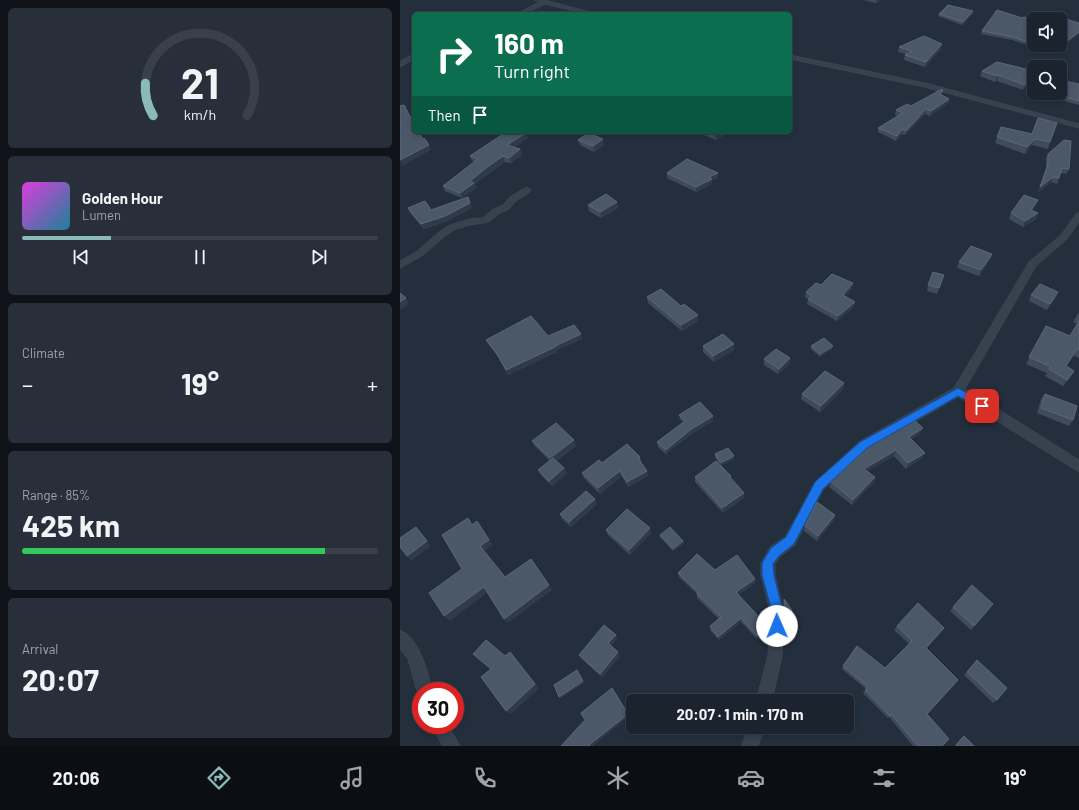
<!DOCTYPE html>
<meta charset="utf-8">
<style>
body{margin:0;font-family:Barlow,sans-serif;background:#282f3a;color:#f1f3f6;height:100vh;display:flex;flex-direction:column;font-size:15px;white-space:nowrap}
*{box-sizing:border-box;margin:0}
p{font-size:13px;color:#a0a4aa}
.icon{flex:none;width:22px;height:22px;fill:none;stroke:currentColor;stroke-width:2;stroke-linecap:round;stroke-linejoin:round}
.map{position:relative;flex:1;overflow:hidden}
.panel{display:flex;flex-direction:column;gap:8px;padding:8px;background:#0f1319;width:400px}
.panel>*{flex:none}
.guide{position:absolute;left:12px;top:12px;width:380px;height:122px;border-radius:6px;box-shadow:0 2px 6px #0003,0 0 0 1px #39404a;background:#0b6e4f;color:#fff;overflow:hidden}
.controls{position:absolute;left:627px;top:12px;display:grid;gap:8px}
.controls a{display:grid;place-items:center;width:40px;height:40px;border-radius:6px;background:#1b232e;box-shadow:0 2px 6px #0003,0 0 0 1px #39404a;font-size:20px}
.speed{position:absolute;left:12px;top:682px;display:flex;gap:8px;font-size:20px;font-weight:700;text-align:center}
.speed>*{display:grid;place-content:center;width:52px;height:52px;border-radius:50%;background:#1b232e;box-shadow:0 2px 6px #0003,0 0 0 1px #39404a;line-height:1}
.speed .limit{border:6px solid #d22;background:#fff;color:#111}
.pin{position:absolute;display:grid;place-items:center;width:34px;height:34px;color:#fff;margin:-17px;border-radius:8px;box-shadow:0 2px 6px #0006}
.me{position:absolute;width:44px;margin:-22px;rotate:359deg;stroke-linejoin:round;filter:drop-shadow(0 0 3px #0008)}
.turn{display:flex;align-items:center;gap:14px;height:84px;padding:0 16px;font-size:18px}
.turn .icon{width:52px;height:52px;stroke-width:2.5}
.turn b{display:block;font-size:28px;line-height:34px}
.then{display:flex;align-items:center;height:38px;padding:0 16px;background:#0003;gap:8px;font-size:15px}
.big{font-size:30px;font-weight:700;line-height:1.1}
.panel .tile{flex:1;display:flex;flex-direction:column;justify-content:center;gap:6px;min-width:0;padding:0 14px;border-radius:6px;background:#282f3a}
.panel .dial{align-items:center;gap:0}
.dial svg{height:104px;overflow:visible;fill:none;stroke:#39404a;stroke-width:7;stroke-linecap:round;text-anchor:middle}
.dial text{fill:#f1f3f6;stroke:none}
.song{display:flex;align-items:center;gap:12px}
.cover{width:48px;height:48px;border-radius:6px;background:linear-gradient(135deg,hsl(300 70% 55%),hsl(190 70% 35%))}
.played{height:4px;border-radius:2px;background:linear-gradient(90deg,#8bbbb9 25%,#39404a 25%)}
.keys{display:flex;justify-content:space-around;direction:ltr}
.heat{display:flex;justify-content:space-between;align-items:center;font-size:22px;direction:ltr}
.charge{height:6px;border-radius:3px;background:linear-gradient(90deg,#34c759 85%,#39404a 0)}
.trip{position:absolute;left:226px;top:694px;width:228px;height:40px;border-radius:6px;background:#1b232e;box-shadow:0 2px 6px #0003,0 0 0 1px #39404a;font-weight:700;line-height:40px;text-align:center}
.menu{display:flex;height:64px;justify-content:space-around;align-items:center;background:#0b0e12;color:#a0a4aa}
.menu .icon{width:28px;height:28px}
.menu .selected{color:#8bbbb9}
.menu b{font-size:18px;color:#f1f3f6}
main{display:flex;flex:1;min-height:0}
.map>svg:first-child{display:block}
</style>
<main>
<section class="panel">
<div class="tile dial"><svg viewBox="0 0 100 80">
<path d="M14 69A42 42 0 1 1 86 69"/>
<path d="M14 69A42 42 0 0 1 8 44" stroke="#8bbbb9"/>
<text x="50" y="56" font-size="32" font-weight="700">21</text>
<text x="50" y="72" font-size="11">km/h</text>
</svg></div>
<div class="tile">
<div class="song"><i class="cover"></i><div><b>Golden Hour</b><p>Lumen</p></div></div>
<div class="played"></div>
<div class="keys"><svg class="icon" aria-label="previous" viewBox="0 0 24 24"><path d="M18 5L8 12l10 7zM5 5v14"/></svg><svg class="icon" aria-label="pause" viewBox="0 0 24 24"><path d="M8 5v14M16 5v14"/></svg><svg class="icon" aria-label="next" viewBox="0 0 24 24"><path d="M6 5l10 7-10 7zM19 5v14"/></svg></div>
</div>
<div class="tile"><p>Climate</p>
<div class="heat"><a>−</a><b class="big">19°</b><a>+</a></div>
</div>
<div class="tile"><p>Range · 85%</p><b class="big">425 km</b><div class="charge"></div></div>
<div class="tile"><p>Arrival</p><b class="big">20:07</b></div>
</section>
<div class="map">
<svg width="679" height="746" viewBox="0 0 679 746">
<rect width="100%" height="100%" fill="#242f3e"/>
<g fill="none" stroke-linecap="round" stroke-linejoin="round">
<defs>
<g id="minor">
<polygon points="135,0 145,0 197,14 187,14 145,4 125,14 117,14 139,2"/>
<polygon points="14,54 14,59 0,67 0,62"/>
<polygon points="390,55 525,83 679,124 679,128 524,87 390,59"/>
<polygon points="127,187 131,190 130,192 116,201 109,209 98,214 89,222 70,225 56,229 45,236 22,256 0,268 0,261 16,252 39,232 50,225 69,219 83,218 92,210 103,205 110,197"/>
<polygon points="679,213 679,222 667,239 636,266 565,389 622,424 679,460 679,472 558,397 468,449 423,490 395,545 380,557 375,564 375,575 384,612 382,656 372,701 356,701 368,656 370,612 361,575 361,563 370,547 385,537 415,482 460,441 554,388 629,262 661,235 676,214"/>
<path d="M0 630C20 638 27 672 33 691H21V697L17 691 8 659 0 649Z"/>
<polygon points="31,725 48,725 60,746 43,746"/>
<polygon points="349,727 365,727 358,746 342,746"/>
</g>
</defs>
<use href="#minor" stroke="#414a57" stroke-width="1"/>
<use href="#minor" fill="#38414e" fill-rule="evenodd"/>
</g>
<g fill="#3f4b5c">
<polygon points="463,0 481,0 476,3"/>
<polygon points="573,11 572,14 562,25 538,16 539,14"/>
<polygon points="622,18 634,19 634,45 660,45 679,23 679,34 653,53 612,40 581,34 582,31"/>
<polygon points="499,47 541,49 525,67 504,60 505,55 506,54 498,52"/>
<polygon points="582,71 634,71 623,90 597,81 595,82 580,76"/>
<polygon points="679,84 679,105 650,97 651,93"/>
<polygon points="542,95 549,99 548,103 530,116 525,114 505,135 502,134 496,141 478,132 478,128 497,116 495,115 496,110"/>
<polygon points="601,127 650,142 648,149 632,145 625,154 595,143"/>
<polygon points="68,132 83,132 81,135"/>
<polygon points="304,132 326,132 326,134 316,140 304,135"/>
<polygon points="126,133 128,138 114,147 120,149 122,155 111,163 105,162 88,174 75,184 76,188 62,198 45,191 43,186 74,162 72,161 70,156"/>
<polygon points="178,140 204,145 194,152 180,145"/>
<polygon points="648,154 669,169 666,174 661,173 657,184 651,182 638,192 646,169 646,159"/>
<polygon points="267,173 318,173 318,178 312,180 312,184 296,192 267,178"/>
<polygon points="638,200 635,206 632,210 638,213 636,219 623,227 609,219 611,213"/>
<polygon points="217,202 218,208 201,218 189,211 188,205"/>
<polygon points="8,208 31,210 72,208 47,221 24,229 10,213"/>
<polygon points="592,254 590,260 579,276 557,268 559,262"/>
<polygon points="544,275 537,294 527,291 528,285"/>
<polygon points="421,285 452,288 445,296 454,307 437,321 407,304 408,299 405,297 406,292"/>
<polygon points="658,292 655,298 647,310 629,301 631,295"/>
<polygon points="247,297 281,306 298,315 298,321 282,331 248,303"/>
<polygon points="679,312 679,358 673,355 666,366 674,371 670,378 663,386 645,376 647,373 626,364 646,326 670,336 678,324 673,322"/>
<polygon points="148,336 182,339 157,350 157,352 108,375 99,358 89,345 86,340"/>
<polygon points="334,344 334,350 314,362 303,352 303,346"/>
<polygon points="411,346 433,346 432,349 420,357 411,349"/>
<polygon points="390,358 390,364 378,374 364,365 364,359"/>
<polygon points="444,383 443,389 420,412 401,399 402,394"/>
<polygon points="645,394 673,420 669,426 637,413 641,399"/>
<polygon points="279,415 313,416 313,421 290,435 266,454 258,447 257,442 283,422 280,419"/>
<polygon points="521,433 511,439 522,458 506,469 494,456 467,471 475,477 474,482 452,505 429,487 431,482"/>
<polygon points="132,441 176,446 156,461 164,468 167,473 152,486 141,475 138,470 150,461 135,446"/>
<polygon points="315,454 334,456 334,459 321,465 331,476 331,479 344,498 323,513 295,482 295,477 320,464 315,457"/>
<polygon points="240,457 241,462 247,471 248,476 228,487 222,476 200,494 184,478 182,473 202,463"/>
<polygon points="195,499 197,504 171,527 162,519 160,514"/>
<polygon points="434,520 417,541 404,531 405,526"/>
<polygon points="206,530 251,533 230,555 208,535"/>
<polygon points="260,535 283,541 284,543 273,551 260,537"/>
<polygon points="315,570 355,579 355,583 338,595 368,628 357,639 341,622 319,640 310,630 310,626 319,619 297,598 297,594 279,577 278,573"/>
<polygon points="384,599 392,610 392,614 385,619 383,603"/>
<polygon points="593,604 571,630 550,611 553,607"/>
<polygon points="497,626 544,628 526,648 527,714 542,746 513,746 489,717 488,718 463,693 466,689 442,669 443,666 485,668 509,644 494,630"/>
<polygon points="216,635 217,638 211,646 220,656 202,677 181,658 179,655"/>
<polygon points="577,660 597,700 593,703 564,675"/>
<polygon points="564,736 574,746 555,746 562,737"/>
</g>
<g fill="#2f3b4b">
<polygon points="476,0 481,0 476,3"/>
<polygon points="573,11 572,14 562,25 563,22"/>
<polygon points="679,32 679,34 653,53 655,50"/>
<polygon points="542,44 541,49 525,67 526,62"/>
<polygon points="598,75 597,81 595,82 597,76"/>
<polygon points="634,77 634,81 623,90 625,85"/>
<polygon points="549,99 548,103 530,116 531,111"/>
<polygon points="526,109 525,114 505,135 506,131"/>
<polygon points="503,129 502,134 496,141 497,136"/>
<polygon points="319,132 326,132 326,134 316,140 315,134"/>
<polygon points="126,133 128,138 109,151 107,145"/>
<polygon points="203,139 204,145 194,152 193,146"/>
<polygon points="635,139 632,145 625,154 627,147"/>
<polygon points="29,145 31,150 2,166 0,160"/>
<polygon points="120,149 122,155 111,163 109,158"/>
<polygon points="103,156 105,162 88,174 75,184 76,188 62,198 60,193 70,181 86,168"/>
<polygon points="318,173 318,178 312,180 312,184 296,192 296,187 309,177"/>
<polygon points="653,177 651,182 638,192 640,187"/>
<polygon points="638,200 635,206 628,216 631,210"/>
<polygon points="217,202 218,208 201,218 200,212"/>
<polygon points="70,203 72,208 47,221 24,229 21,224"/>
<polygon points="638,213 636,219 623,227 625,221"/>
<polygon points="592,254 590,260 579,276 581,270"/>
<polygon points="453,283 452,288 442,300 443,295"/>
<polygon points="658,292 655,298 647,310 650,304"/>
<polygon points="6,298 9,304 0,310 0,302"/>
<polygon points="455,302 454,307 437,321 438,316"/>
<polygon points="298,315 298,321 282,331 281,325"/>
<polygon points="181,334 182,339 157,350 157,352 108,375 106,370 155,346"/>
<polygon points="334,344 334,350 314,362 313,356"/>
<polygon points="433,346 432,349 420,357 420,354"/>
<polygon points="390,358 390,364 378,374 379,369"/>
<polygon points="674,371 670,378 663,386 667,380"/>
<polygon points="444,383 443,389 420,412 421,406"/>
<polygon points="313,416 313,421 290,435 266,454 266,450 290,430"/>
<polygon points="523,428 521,433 507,442 509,437"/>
<polygon points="174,440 176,446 152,463 150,458"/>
<polygon points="496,450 494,456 462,474 464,469"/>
<polygon points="525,453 522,458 506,469 508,463"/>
<polygon points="334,456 334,459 321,466 320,463"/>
<polygon points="164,468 167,473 152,486 149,481"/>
<polygon points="220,471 222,476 200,494 198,488"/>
<polygon points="247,471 248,476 228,487 227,482"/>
<polygon points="475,477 474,482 452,505 453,500"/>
<polygon points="344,493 344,498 323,513 322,508"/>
<polygon points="195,499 197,504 171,527 169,522"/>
<polygon points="435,515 434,520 417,541 418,536"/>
<polygon points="77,521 93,545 84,551 80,546"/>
<polygon points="16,527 31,546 11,561 7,556"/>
<polygon points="250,528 251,533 230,555 229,550"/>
<polygon points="283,541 284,543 273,551 273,549"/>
<polygon points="355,579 355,583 336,596 336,592"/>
<polygon points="149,585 152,590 108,623 104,619"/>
<polygon points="84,587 88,592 50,621 44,616"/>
<polygon points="392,610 392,614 385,619 386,615"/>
<polygon points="341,618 341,622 319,640 318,637"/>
<polygon points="368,625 368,628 357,639 357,636"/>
<polygon points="216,635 217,638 210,647 208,643"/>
<polygon points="110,652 114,656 139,688 111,714 106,711"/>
<polygon points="218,652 220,656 202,677 200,674"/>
<polygon points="177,670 184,683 161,698 159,697"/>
<polygon points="212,688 229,716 193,746 190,746 189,745"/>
</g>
<g fill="#4b5868" stroke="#5c6777">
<polygon points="548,5 573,11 563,22 539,14"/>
<polygon points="597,10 622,18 624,17 635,19 634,19 634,44 613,37 582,31"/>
<polygon points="663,18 679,23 679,32 655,50 638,45 660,45 660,21"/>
<polygon points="524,36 542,44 526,62 505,55 512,51 499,47"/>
<polygon points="597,62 634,71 634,77 625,85 598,75 597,76 582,71"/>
<polygon points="660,80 679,84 679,101 651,93 660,93"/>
<polygon points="542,89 543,91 540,94 549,99 531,111 526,109 506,131 503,129 497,136 478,128 503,113 496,110 507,104 511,106"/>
<polygon points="4,105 14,124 14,132 19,132 22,138 25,139 29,145 0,160 0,106"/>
<polygon points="638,118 657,123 650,142 635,139 627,147 597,137 601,127 632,134"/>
<polygon points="106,132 124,132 126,133 107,145 120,149 109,158 103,156 86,168 70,181 74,183 60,193 43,186 78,159 70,156"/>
<polygon points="310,132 319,132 315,134"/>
<polygon points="188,133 203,139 193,146 178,140"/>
<polygon points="664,140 671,141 669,169 662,168 659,178 653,177 640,187 648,164 648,154"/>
<polygon points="287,159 318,173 309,177 312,179 296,187 267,173"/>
<polygon points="206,194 217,202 200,212 188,205"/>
<polygon points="624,195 638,200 631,210 638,213 625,221 611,213"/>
<polygon points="68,197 70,203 45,216 21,224 8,208 25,201 31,210"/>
<polygon points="571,246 592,254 581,270 559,262"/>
<polygon points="533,272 544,275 539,288 528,285"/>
<polygon points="432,274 453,283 443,295 455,302 438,316 408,299 412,296 406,292 416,283 421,285"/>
<polygon points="640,284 658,292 650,304 631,295"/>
<polygon points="261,289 281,306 284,304 298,315 281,325 247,297"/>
<polygon points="0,293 6,298 0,302"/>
<polygon points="131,316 148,336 174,325 181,334 155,346 155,347 106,370 97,354 86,340"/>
<polygon points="679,321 679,350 677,349 666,366 674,371 667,380 649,369 651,367 629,357 646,326 670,336"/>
<polygon points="323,334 334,344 313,356 303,346"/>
<polygon points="424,338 433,346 420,354 411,346"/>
<polygon points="376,349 390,358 379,369 364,359"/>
<polygon points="425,371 444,383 421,406 402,394"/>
<polygon points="645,394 677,406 673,420 641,408"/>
<polygon points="300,402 313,416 290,430 266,450 257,442 285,421 279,415"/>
<polygon points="514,420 523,428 509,437 525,453 508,463 496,450 464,469 475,477 453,500 431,482 469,446"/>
<polygon points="156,423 174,440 150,458 132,441"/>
<polygon points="227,444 240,457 238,458 247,471 227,482 220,471 198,488 182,473 199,460 202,463"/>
<polygon points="328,448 334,456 320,463 315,454"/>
<polygon points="153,458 164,468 149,481 138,470"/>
<polygon points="316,461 331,476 330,477 344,493 322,508 295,477"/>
<polygon points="186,491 195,499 169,522 160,514"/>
<polygon points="417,502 435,515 418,536 405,526"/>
<polygon points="227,509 250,528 229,550 206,530"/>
<polygon points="68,518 72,525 77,521 89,540 80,546 105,577 131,559 149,585 104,619 84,587 44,616 29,593 62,569 42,535"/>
<polygon points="16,527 27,541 7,556 0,547 0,538"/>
<polygon points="270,527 283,541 273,549 260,535"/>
<polygon points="297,554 315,570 337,555 355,579 336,592 359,617 369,610 368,625 357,636 341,618 318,637 310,626 321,617 297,594 298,592 278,573"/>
<polygon points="572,585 593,604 574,626 553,607"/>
<polygon points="384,599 392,610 386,615"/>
<polygon points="518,603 544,628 526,648 558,680 527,714 549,739 542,746 518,746 491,714 490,716 465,690 468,687 443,666 457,646 485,668 512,641 497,626"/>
<polygon points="204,625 216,635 208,643 218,652 200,674 179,655"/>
<polygon points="86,640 105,656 110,652 135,684 106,711 81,677 91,669 73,654"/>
<polygon points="577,660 607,688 597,700 567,672"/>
<polygon points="177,670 183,681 159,697 154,685"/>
<polygon points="212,688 228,714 189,745 190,746 161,746 185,720 181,713"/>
<polygon points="564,736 574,746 557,746 556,745"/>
</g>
<polygon fill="#1a73e8" stroke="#114b97" points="558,388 585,403 587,406 585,408 579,408 558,396 467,448 423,489 394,544 379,556 373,564 374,575 383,612 381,631 377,633 372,631 371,626 372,612 362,575 362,563 371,548 386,537 415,482 460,442"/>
</svg>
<div class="controls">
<a><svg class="icon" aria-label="sound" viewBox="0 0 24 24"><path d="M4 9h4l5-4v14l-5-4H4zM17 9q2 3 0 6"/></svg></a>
<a><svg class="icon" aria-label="search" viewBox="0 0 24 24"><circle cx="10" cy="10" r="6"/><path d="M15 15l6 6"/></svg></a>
</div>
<div class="speed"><div class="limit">30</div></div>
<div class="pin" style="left:582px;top:406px;background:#d93025"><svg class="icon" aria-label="arrive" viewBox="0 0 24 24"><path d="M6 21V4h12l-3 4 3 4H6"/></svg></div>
<svg class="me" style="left:377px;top:626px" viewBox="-20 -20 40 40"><circle r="19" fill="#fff"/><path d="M0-13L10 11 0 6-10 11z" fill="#1a73e8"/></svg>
<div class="trip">20:07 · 1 min · 170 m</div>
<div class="guide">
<div class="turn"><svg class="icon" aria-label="right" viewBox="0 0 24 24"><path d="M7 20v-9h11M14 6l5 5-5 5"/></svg><div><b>160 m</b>Turn right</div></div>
<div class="then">Then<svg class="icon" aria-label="arrive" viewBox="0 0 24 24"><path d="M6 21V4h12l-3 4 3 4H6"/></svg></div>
</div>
</div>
</main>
<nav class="menu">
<b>20:06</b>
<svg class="icon selected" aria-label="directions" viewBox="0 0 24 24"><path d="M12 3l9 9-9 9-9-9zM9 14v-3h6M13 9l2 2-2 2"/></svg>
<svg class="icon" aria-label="music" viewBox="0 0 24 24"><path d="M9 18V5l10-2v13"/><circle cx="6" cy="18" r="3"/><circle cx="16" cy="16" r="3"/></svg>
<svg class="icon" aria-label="phone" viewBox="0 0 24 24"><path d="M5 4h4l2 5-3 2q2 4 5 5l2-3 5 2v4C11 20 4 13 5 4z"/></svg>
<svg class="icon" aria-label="climate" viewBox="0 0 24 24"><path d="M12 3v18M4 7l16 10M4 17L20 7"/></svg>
<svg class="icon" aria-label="car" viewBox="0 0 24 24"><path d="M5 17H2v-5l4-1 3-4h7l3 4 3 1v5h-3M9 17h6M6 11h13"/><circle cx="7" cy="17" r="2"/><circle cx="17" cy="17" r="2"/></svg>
<svg class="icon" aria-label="filters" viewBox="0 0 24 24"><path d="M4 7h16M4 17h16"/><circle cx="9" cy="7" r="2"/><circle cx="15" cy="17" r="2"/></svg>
<b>19°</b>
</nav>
